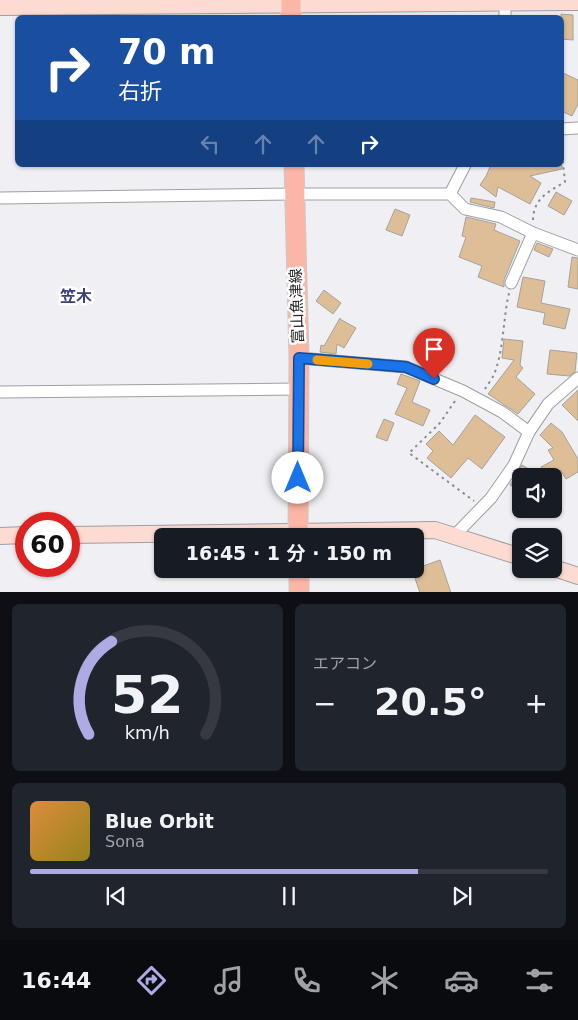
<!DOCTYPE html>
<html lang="ja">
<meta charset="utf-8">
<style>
body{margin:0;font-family:"DejaVu Sans","Noto Sans JP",sans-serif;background:#20242c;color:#f1f3f6;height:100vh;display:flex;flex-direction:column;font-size:19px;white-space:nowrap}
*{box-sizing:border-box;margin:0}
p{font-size:16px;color:#9ea1a6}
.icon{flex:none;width:28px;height:28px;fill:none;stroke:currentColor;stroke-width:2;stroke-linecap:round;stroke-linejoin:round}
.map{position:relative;height:592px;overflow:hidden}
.drawer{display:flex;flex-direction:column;gap:12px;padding:12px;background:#0d0f14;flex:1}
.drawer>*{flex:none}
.banner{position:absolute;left:15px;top:15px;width:549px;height:152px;border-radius:8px;box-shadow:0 1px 4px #0004;background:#1a4fa0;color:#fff;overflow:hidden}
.tools{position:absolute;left:512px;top:468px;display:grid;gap:10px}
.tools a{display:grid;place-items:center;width:50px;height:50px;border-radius:8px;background:#171b24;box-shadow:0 1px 4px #0004;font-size:25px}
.speed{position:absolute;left:15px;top:512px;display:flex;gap:10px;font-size:25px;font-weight:700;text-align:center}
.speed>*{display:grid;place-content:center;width:65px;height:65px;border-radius:50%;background:#171b24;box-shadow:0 1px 4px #0004;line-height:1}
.speed .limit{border:8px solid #d22;background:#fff;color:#111}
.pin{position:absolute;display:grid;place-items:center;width:42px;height:42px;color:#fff;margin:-51px -21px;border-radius:50% 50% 50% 0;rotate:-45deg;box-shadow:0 0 5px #0007}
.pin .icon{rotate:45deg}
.me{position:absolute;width:55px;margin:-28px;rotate:0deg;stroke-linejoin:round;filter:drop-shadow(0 0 4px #0008)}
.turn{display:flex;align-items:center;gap:18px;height:105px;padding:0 20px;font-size:22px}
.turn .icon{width:65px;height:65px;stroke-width:2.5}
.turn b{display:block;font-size:35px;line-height:42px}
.lanes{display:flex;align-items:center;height:48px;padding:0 20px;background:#0003;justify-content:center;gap:25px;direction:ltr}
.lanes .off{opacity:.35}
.big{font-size:38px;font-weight:700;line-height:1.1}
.drawer .widget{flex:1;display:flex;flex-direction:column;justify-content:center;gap:8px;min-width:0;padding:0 18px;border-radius:8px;background:#20242c}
.drawer .dial{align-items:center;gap:0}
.dial svg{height:130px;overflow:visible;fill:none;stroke:#363941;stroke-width:7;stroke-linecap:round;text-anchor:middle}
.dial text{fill:#f1f3f6;stroke:none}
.song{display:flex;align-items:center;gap:15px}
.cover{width:60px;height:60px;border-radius:8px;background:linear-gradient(135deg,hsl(30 70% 55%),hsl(50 70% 35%))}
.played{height:5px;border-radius:2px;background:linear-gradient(90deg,#aeabe4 75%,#363941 75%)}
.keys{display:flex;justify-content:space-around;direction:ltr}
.heat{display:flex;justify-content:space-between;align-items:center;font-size:28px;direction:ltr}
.drawer .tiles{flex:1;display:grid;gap:12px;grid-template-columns:1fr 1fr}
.widget:last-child{grid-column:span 2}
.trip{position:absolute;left:154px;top:528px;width:270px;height:50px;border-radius:8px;background:#171b24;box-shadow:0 1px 4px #0004;font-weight:700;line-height:50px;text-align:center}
.menu{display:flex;height:80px;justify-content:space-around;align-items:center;background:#090b0e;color:#9ea1a6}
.menu .icon{width:35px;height:35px}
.menu .on{color:#aeabe4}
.menu b{font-size:22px;color:#f1f3f6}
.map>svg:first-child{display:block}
</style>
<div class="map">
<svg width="578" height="593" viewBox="0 0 578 593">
<rect width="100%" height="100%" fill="#f0f0f4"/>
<g fill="#debe96" stroke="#a4a29f">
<polygon points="561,14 573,15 573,40 561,39"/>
<polygon points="561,72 578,80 578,104 572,116 561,111"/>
<polygon points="491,165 562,165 562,169 530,176 541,183 530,204 498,187 496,197 480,185 486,176"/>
<polygon points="556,192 572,201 564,215 548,206"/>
<polygon points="471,198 495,202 494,208 470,202"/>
<polygon points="395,209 410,215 402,236 386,230"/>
<polygon points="466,217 496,224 494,230 520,241 504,280 504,287 478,277 482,266 459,257 466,237 462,236"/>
<polygon points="537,243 553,249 549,257 534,250"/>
<polygon points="572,257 578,258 578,289 568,287"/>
<polygon points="523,277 545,281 541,303 570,309 565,329 543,324 545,313 517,307"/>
<polygon points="324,290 341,303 333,314 316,301"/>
<polygon points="340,318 340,319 356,328 344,348 337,344 336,354 320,352 321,345 324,346"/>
<polygon points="422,339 440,349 433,360 416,350"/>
<polygon points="504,339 523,341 520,365 523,368 516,377 535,394 518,414 488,394 514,360 502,358"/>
<polygon points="550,350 577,353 575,372 569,376 547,374"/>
<polygon points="401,374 420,381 412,402 430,410 423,426 395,414 407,388 397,384"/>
<polygon points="578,390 578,421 562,405"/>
<polygon points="475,415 505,437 482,469 468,458 451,478 427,458 433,451 426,444 439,431 453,445"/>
<polygon points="384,419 394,423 387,441 376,437"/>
<polygon points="551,423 562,432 578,459 578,472 566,479 561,471 551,476 547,476 541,467 554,460 548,450 553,448 540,435"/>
<polygon points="522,465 540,476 521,476 521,491 510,485"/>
<polygon points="419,547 423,566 440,560 451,593 420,593 412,569 415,569 415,548"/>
</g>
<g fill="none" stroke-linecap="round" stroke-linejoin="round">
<defs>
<g id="street">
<polyline points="505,18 505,3"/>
<polyline points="561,129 578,128"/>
<polyline points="450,194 465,165"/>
<polyline points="0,198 294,194 450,194 465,209 501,217 533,233 578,250"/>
<polyline points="511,283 533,233"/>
<polyline points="299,358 406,367 463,391 502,412 529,432"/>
<polyline points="0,392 298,389"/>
<polyline points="455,535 491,498 514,465 529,432 548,404 578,378"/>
</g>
<g id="secondary">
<polyline points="0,7 578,2"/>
<polyline points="69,535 435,530 521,557"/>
<polyline points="0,536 26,535"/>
<polyline points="554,568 578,576"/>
</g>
<g id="primary">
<polyline points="291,0 291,18"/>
<polyline points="294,165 299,358 298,536"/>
<polyline points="299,569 299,593"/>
</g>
</defs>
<use href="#street" stroke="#9e9fa2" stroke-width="13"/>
<use href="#secondary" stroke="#9e9fa2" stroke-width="18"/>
<use href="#primary" stroke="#cacacb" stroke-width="21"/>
<g stroke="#8b8b8d" stroke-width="2" stroke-dasharray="2.5 4" stroke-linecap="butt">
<path d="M533 220C533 199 549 191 565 182L561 145"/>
<path d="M485 389C488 384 493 378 495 372 504 347 503 319 509 293"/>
<polyline points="455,401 440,423 409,453 474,501"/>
</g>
<use href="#street" stroke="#fff" stroke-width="11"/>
<use href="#secondary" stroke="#fddbd2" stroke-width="16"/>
<use href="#primary" stroke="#fbb6a5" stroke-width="19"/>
</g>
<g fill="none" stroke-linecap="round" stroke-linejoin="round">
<defs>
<polyline id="route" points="298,478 299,358 406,367 434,379"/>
</defs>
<use href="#route" stroke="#114b97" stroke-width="12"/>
<use href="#route" stroke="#1a73e8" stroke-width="9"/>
<polyline stroke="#f59e0b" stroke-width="9" points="317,360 368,364"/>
</g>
<g text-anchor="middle" stroke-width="5" stroke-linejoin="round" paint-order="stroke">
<g font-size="15" fill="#242425" stroke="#fff">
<text transform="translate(297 306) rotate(-92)" y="5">富山魚津線</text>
</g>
<g font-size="16" font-weight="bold" fill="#3e3e7b" stroke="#fff">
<text x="76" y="302">笠木</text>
</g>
</g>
</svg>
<div class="tools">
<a><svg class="icon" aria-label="sound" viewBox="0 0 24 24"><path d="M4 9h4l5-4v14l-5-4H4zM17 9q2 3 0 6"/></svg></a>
<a><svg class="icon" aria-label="layers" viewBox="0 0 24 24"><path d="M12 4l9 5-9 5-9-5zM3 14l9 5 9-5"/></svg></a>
</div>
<div class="speed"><div class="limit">60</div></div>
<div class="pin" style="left:434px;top:379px;background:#d93025"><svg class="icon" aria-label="arrive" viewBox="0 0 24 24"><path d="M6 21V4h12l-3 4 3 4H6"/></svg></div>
<svg class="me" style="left:298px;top:478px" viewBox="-20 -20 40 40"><circle r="19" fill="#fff"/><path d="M0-13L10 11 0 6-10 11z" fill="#1a73e8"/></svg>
<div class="trip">16:45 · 1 分 · 150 m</div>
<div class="banner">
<div class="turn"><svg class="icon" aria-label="right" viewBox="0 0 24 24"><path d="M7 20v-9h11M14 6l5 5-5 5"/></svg><div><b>70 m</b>右折</div></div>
<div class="lanes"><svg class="icon off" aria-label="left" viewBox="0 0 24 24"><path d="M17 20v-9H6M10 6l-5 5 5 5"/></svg><svg class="icon off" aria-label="ahead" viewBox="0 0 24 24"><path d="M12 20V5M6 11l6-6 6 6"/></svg><svg class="icon off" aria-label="ahead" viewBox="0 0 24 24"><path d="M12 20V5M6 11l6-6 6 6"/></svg><svg class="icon" aria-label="right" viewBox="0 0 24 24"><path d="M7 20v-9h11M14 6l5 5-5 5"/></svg></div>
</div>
</div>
<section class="drawer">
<div class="tiles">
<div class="widget dial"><svg viewBox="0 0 100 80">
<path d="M14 69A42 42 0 1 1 86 69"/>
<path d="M14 69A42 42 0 0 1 28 12" stroke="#aeabe4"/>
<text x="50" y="56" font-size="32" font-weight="700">52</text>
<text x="50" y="72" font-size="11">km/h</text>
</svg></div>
<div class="widget"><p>エアコン</p>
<div class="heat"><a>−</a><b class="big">20.5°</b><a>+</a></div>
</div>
<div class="widget">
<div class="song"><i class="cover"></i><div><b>Blue Orbit</b><p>Sona</p></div></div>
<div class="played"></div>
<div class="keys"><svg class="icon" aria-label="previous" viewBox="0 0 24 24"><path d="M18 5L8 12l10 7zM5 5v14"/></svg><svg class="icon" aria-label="pause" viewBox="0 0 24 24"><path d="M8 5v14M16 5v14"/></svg><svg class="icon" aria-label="next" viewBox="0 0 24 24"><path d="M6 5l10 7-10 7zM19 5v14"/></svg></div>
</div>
</div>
</section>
<nav class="menu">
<b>16:44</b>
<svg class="icon on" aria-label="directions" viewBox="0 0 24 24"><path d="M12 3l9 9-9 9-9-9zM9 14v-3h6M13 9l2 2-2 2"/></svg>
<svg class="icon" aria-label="music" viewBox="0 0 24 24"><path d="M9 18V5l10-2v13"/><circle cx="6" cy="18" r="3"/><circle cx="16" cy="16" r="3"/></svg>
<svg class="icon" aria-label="phone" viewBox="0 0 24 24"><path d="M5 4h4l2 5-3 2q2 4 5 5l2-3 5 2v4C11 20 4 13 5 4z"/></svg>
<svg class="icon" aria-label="climate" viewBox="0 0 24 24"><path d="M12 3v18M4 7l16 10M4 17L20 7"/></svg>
<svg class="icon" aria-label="car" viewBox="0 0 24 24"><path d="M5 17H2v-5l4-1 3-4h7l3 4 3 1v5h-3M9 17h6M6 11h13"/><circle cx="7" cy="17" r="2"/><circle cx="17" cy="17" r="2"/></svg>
<svg class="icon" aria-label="filters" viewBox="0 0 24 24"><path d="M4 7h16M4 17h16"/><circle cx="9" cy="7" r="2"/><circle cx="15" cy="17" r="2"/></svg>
</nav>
